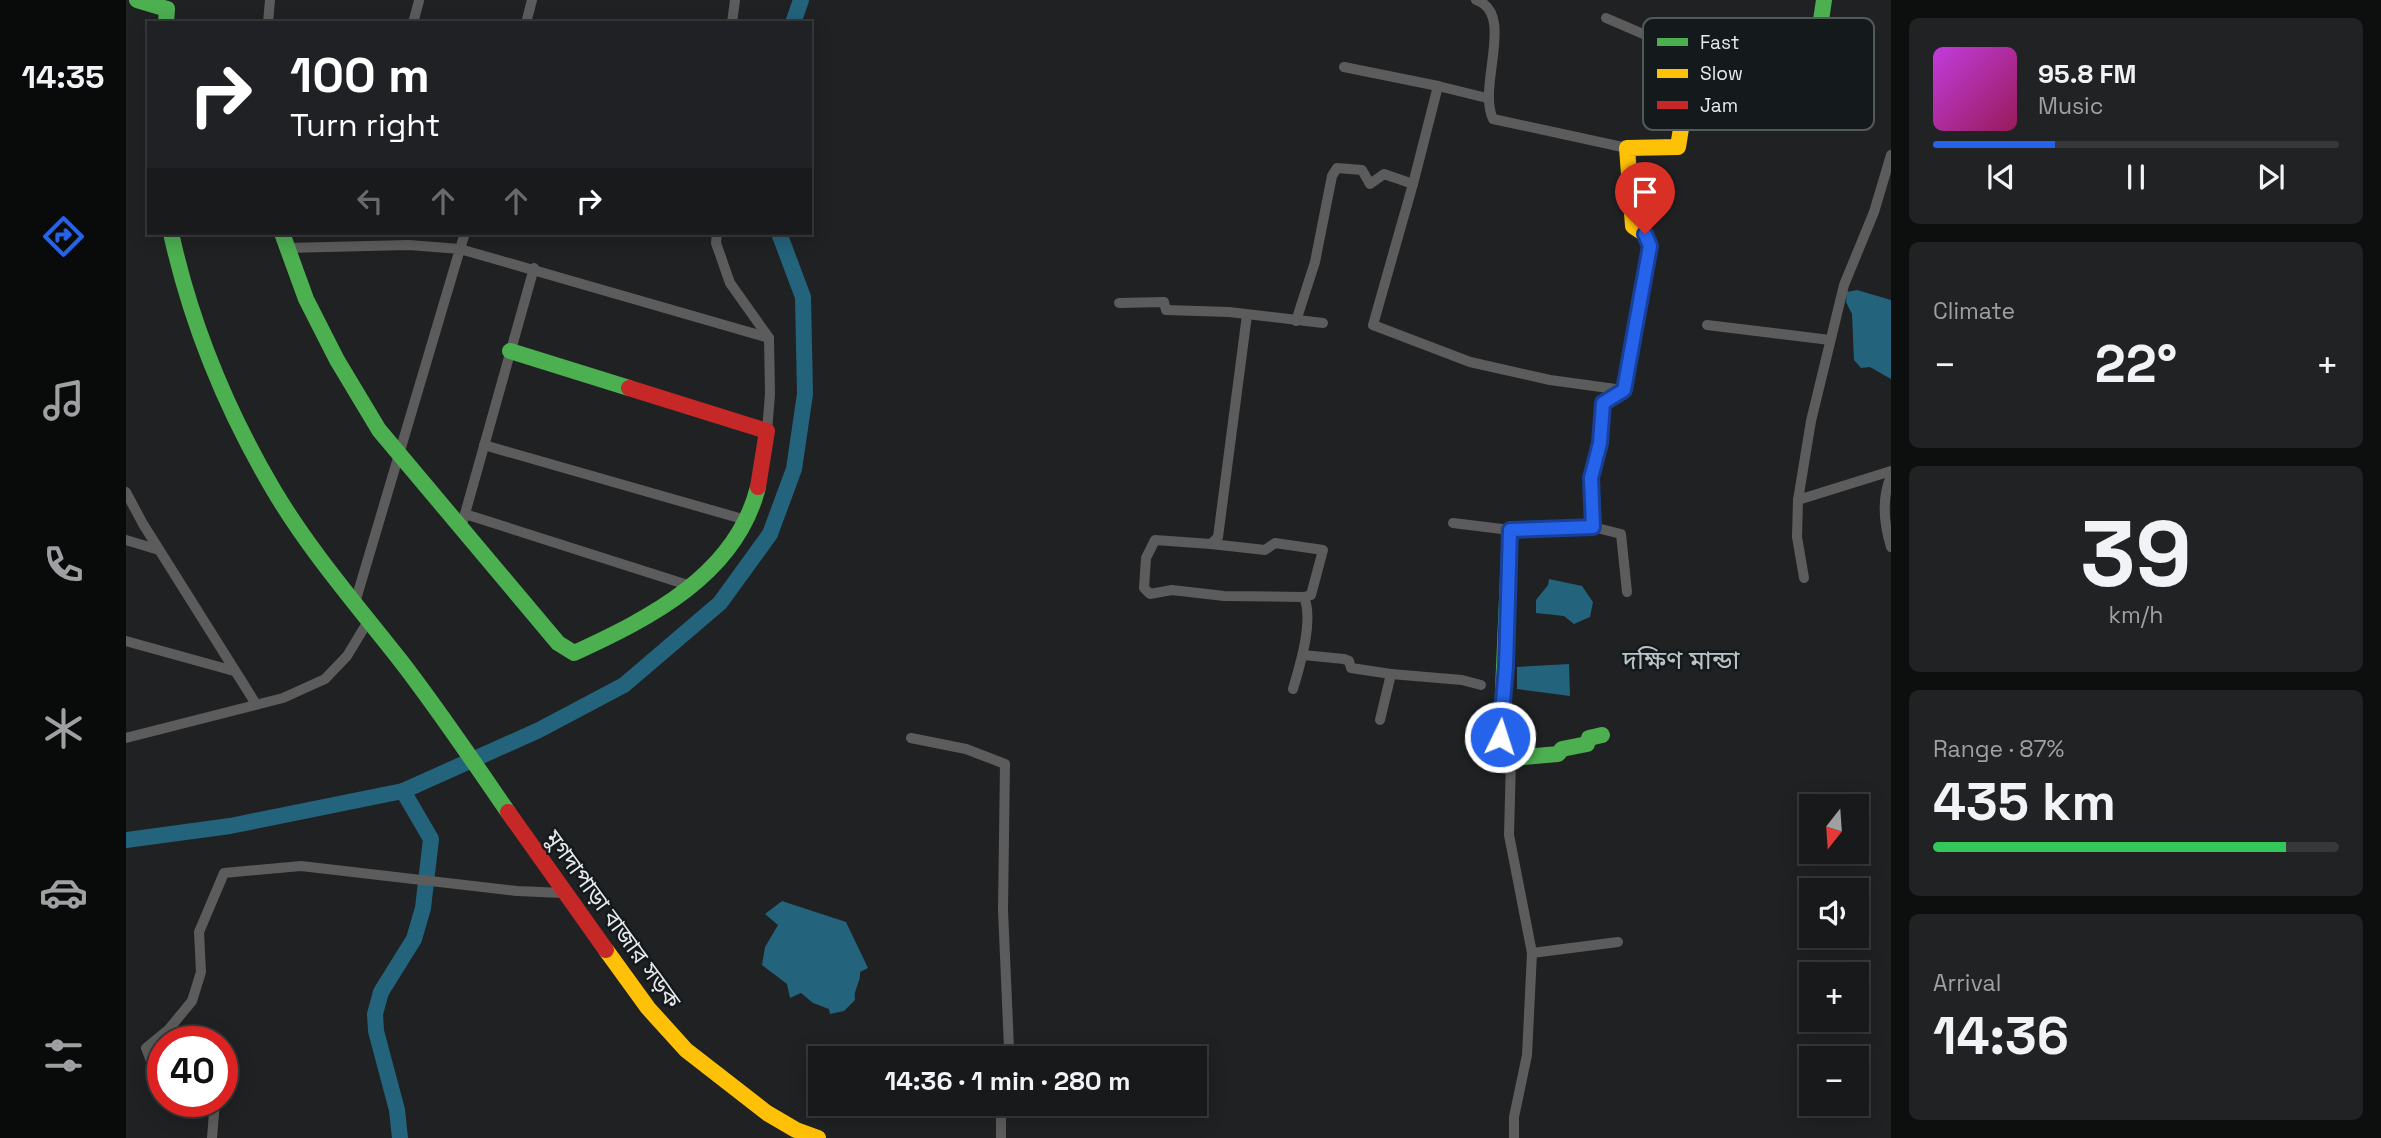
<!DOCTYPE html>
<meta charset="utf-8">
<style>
body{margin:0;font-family:"Space Grotesk","Noto Sans Bengali",sans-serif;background:#202223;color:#f1f3f6;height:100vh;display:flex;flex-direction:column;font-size:26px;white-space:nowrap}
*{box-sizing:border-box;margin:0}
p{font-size:23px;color:#9ea0a2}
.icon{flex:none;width:38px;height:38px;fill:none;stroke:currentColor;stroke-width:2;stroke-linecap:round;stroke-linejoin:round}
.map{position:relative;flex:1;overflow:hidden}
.panel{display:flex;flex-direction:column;gap:18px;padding:18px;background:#0d0e0e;width:490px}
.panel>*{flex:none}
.guide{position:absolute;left:21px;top:21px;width:665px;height:214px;border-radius:0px;box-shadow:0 4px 18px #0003,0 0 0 2px #363839;background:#202124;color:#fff;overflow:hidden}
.needle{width:46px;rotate:197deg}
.controls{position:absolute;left:1673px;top:794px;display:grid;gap:14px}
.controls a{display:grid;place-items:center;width:70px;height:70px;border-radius:0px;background:#17191a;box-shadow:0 4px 18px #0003,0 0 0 2px #363839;font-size:35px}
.speed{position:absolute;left:21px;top:1026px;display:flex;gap:14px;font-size:35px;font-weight:700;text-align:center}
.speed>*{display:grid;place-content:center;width:91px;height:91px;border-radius:50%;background:#17191a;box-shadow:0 4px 18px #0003,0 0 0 2px #363839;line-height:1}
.speed .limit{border:10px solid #d22;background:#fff;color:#111}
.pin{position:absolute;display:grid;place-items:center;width:60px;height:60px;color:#fff;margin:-72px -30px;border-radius:50% 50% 50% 0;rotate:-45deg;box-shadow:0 0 7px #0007}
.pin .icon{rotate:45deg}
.me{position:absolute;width:77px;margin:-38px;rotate:4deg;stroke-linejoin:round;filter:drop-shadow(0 0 5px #0008)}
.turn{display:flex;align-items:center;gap:24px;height:147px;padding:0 28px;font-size:32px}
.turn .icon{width:91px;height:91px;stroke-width:2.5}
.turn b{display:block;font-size:49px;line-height:60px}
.lanes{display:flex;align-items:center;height:66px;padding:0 28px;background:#0003;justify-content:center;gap:35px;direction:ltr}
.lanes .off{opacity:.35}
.big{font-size:52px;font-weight:600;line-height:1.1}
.panel .tile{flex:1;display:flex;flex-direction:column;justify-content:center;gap:10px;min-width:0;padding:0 24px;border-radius:10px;background:#202223}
.panel .dial{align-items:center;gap:0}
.dial b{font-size:91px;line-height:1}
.song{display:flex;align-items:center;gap:21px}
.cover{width:84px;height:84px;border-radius:10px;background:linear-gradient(135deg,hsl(290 70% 55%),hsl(330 70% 35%))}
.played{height:7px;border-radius:4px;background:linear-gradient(90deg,#2563eb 30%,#363839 30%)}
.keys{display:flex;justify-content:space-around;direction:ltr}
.heat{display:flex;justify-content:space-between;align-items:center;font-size:38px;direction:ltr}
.charge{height:10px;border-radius:5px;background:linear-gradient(90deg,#34c759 87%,#363839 0)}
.trip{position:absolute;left:682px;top:1046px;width:399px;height:70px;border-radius:0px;background:#17191a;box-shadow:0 4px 18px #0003,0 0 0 2px #363839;font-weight:600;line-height:70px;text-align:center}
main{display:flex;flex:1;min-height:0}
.tabs{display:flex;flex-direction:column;width:126px;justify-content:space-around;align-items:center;background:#090a0a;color:#9ea0a2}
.tabs .icon{width:49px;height:49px}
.tabs .current{color:#2563eb}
.tabs b{font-size:32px;color:#f1f3f6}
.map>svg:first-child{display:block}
</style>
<main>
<nav class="tabs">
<b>14:35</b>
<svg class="icon current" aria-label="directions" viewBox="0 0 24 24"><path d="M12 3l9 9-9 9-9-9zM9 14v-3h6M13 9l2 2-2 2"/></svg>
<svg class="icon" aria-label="music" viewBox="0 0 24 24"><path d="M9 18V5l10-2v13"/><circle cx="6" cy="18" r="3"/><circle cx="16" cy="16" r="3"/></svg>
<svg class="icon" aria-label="phone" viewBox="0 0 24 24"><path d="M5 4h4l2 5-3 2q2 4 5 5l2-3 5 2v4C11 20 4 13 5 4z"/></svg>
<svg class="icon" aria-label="climate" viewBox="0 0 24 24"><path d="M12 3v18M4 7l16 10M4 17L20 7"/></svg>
<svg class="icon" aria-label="car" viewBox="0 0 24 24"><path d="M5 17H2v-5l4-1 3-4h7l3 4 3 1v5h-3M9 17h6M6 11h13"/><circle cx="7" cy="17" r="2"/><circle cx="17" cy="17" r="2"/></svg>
<svg class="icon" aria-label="filters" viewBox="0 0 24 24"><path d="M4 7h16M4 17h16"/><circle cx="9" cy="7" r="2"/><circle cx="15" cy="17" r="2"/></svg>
</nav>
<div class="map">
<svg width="1765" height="1138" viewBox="0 0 1765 1138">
<rect width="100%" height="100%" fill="#1f2123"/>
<g fill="#24637c">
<polygon points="1731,290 1765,300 1765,379 1744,367 1735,368 1728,360 1726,314 1720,302 1721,292"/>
<polygon points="1423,579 1456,586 1467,602 1464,617 1448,624 1438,616 1410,613 1410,600 1422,585"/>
<polygon points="1443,664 1444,696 1391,689 1391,667"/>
<path d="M656 901 720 922 742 968 734 972C735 983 727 989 729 1000L718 1011 704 1014 703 1009 687 1003 675 993 664 998 661 984 636 965 639 947 652 925 639 914Z"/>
</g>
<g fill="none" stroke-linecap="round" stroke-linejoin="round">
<g stroke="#24637c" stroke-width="16">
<polyline points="667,23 675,0"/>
<polyline points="0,840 104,826 277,791 413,730 498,685 594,603 644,534 668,469 679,394 677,297 653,233"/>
<polyline points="274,1138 271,1110 250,1031 249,1014 255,992 288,939 297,908 305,839 277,791"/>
</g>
<g stroke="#5d5c5c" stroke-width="10">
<path d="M1350 0C1390 13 1351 86 1367 119L1501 148"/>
<polyline points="1480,18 1573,58"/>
<polyline points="142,23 144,0"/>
<polyline points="287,23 293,1"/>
<polyline points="400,23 406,0"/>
<polyline points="606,23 609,0"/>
<polyline points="1218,67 1312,86 1287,184"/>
<polyline points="1312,86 1361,98"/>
<polyline points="1765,155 1748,212 1718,285 1685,421 1672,500 1765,471"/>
<polyline points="339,233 334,249 643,338"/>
<polyline points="591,233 590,243 604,283 643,338 644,394 641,431"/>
<polyline points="160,248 283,245 334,249 228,606"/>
<polyline points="993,303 1038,302 1040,310 1103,312 1197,323"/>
<path d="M1121 315 1092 537 1085 544 1029 540 1020 558 1018 588 1024 594 1046 590 1098 596 1178 597C1188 621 1174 665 1167 689"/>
<polyline points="1170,321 1189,262 1206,176 1211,168 1236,170 1244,184 1258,174 1287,184 1247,325 1344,362 1424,380 1497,390"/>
<polyline points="1581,325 1704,340"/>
<polyline points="358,445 620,520"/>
<path d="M1765 476C1755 499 1758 524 1765 547"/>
<polyline points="0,492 17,524 130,704"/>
<polyline points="1672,500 1671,537 1678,578"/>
<polyline points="339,514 568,587"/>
<polyline points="1327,523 1384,530"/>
<polyline points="1467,527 1495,534 1501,592"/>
<polyline points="335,528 408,268"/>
<polyline points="0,540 33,550"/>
<polyline points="1085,544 1139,550 1149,543 1197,550 1185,595 1178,597"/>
<polyline points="0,641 108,671"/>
<polyline points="1177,655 1218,659 1223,661 1225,668 1265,674 1254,720"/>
<polyline points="1265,674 1336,680 1355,685"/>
<polyline points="0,738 157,698 199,679 221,656 241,623"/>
<polyline points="785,738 840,749 879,764 877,910 883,1048 877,1059"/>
<polyline points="1385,759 1383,835 1406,953 1401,1055 1388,1117 1388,1138"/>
<polyline points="1406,953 1492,942"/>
<polyline points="37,1071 28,1069 20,1048 43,1029 66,1001 75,972 73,932 98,873 175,866 391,891 437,893"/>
<polyline points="875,1104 875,1138"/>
<polyline points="86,1138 89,1101"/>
</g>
<g stroke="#4caf50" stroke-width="16">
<polyline points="11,0 41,9 40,23"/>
<polyline points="1557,116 1573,58 1632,89 1680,99 1684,94 1698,0"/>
<path d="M45 233C65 324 100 409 147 489 183 550 230 604 274 660 312 709 347 761 382 812"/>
<path d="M156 233 180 299 211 360 253 430 432 643 448 653C524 618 610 575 632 487"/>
<polyline points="384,351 503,388"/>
<polyline points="1476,417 1474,443 1465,478 1467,527 1384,530 1374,759 1432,754 1436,749 1461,744 1463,738 1476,735"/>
</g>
<g stroke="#ffc107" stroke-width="16">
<polyline points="1476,417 1477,403 1498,390 1524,246 1519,234 1507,226 1501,148 1552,147 1557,116"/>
<polyline points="480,950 522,1008 560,1050 641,1113 670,1130 692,1138"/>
</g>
<g stroke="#c62828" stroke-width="16">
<polyline points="503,388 641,431 632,487"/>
<polyline points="382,812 480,950"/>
</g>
</g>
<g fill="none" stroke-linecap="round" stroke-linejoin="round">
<defs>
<polyline id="route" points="1374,737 1380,666 1384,530 1467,527 1465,478 1474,443 1477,403 1498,390 1524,246 1519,234"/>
</defs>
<use href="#route" stroke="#184099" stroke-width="18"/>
<use href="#route" stroke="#2563eb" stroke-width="12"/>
</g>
<g text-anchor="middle" stroke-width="5" stroke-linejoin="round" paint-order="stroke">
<g font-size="23" fill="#e7eaec" stroke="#14191c">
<text transform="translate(487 919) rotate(54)" y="8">মুগদাপাড়া বাজার সড়ক</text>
</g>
<g font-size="26" fill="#bbc3c7" stroke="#14191c">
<text x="1555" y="669">দক্ষিণ মান্ডা</text>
</g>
</g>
<rect x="1517" y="18" width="231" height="112" rx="10" fill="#14191c" stroke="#53585a" stroke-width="2"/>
<rect x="1531" y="38" width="31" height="8" fill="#4caf50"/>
<rect x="1531" y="69" width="31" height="9" fill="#ffc107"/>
<rect x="1531" y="101" width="31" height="8" fill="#c62828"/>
<g font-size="19" fill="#e7eaec">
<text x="1574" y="49">Fast</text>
<text x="1574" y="80">Slow</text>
<text x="1574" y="112">Jam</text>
</g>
</svg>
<div class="controls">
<a><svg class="needle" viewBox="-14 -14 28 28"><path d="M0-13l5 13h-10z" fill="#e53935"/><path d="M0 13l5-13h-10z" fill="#9ea0a2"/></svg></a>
<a><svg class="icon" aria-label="sound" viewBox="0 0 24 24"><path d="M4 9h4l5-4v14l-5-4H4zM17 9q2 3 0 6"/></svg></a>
<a>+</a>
<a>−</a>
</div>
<div class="speed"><div class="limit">40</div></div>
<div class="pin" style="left:1519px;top:234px;background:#d93025"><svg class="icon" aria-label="arrive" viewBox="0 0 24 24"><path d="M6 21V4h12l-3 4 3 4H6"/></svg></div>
<svg class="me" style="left:1374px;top:737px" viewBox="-20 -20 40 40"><circle r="17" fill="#2563eb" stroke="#fff" stroke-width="3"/><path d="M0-11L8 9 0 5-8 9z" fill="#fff"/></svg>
<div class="trip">14:36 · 1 min · 280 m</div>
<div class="guide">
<div class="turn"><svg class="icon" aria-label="right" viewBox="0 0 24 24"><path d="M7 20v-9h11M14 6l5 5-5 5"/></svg><div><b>100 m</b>Turn right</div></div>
<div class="lanes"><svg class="icon off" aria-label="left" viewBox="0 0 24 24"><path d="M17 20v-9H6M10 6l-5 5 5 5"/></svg><svg class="icon off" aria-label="ahead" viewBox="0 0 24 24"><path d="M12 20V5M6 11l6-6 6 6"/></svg><svg class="icon off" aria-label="ahead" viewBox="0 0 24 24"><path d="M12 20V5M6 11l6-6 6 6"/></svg><svg class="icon" aria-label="right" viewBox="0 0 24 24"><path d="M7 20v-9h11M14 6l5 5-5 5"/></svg></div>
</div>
</div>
<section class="panel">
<div class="tile">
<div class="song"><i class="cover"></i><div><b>95.8 FM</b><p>Music</p></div></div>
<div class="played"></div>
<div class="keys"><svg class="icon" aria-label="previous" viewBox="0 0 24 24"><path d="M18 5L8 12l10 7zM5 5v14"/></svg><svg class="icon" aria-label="pause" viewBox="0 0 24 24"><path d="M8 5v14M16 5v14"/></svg><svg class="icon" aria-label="next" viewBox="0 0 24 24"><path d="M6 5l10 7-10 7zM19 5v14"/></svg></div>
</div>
<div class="tile"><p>Climate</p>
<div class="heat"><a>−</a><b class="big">22°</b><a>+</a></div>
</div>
<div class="tile dial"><b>39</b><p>km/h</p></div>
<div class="tile"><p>Range · 87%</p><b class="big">435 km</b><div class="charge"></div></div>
<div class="tile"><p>Arrival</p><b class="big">14:36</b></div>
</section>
</main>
